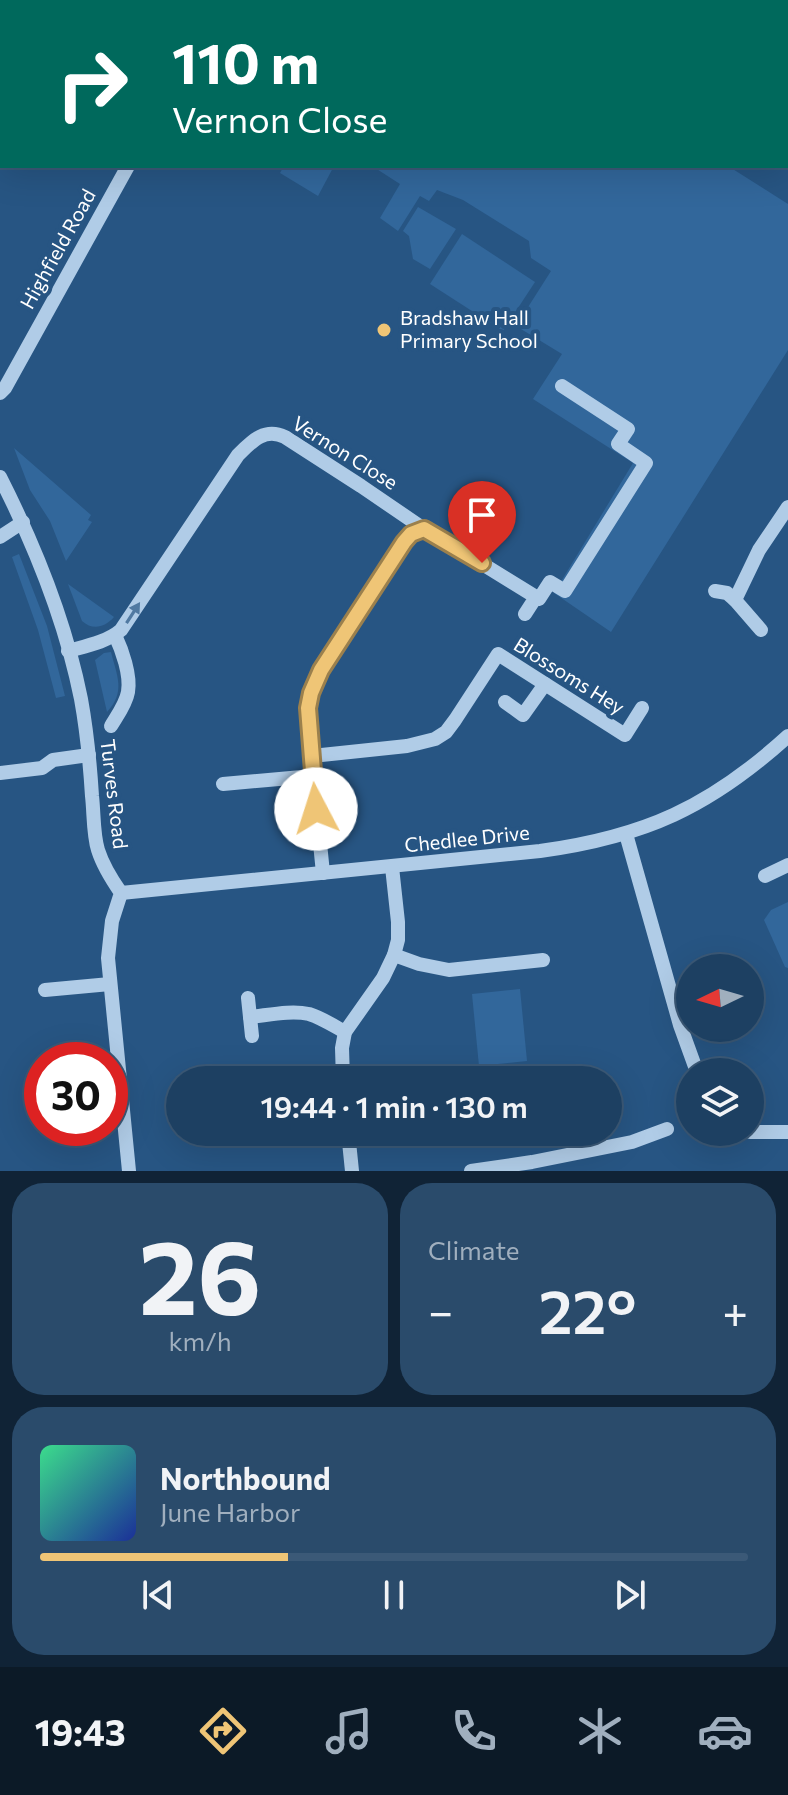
<!DOCTYPE html>
<meta charset="utf-8">
<style>
body{margin:0;font-family:Commissioner,sans-serif;background:#2a4b6b;color:#f1f3f6;height:100vh;display:flex;flex-direction:column;font-size:30px;white-space:nowrap}
*{box-sizing:border-box;margin:0}
p{font-size:26px;color:#a0afbe}
.icon{flex:none;width:44px;height:44px;fill:none;stroke:currentColor;stroke-width:2;stroke-linecap:round;stroke-linejoin:round}
.map{position:relative;height:1171px;overflow:hidden}
.side{display:flex;flex-direction:column;gap:12px;padding:12px;background:#102336;flex:1}
.side>*{flex:none}
.hud{position:absolute;left:0px;top:0px;width:788px;height:168px;box-shadow:0 8px 32px #0002,0 0 0 2px #3b5977;background:#00695c;color:#fff;overflow:hidden}
.needle{width:52px;rotate:265deg}
.tools{position:absolute;left:676px;top:954px;display:grid;gap:16px}
.tools a{display:grid;place-items:center;width:88px;height:88px;border-radius:50%;background:#1d4062;box-shadow:0 8px 32px #0002,0 0 0 2px #3b5977;font-size:40px}
.speed{position:absolute;left:24px;top:1042px;display:flex;gap:16px;font-size:40px;font-weight:700;text-align:center}
.speed>*{display:grid;place-content:center;width:104px;height:104px;border-radius:50%;background:#1d4062;box-shadow:0 8px 32px #0002,0 0 0 2px #3b5977;line-height:1}
.speed .limit{border:12px solid #d22;background:#fff;color:#111}
.pin{position:absolute;display:grid;place-items:center;width:68px;height:68px;color:#fff;margin:-82px -34px;border-radius:50% 50% 50% 0;rotate:-45deg;box-shadow:0 0 8px #0007}
.pin .icon{rotate:45deg}
.me{position:absolute;width:88px;margin:-44px;rotate:355deg;stroke-linejoin:round;filter:drop-shadow(0 0 6px #0008)}
.turn{display:flex;align-items:center;gap:28px;height:168px;padding:0 40px;font-size:36px}
.turn .icon{width:104px;height:104px;stroke-width:2.5}
.turn b{display:block;font-size:56px;line-height:68px}
.big{font-size:60px;font-weight:600;line-height:1.1}
.side .widget{flex:1;display:flex;flex-direction:column;justify-content:center;gap:12px;min-width:0;padding:0 28px;border-radius:32px;background:#2a4b6b}
.side .dial{align-items:center;gap:0}
.dial b{font-size:104px;line-height:1}
.song{display:flex;align-items:center;gap:24px}
.cover{width:96px;height:96px;border-radius:12px;background:linear-gradient(135deg,hsl(150 70% 55%),hsl(230 70% 35%))}
.played{height:8px;border-radius:4px;background:linear-gradient(90deg,#efc576 35%,#3b5977 35%)}
.keys{display:flex;justify-content:space-around;direction:ltr}
.heat{display:flex;justify-content:space-between;align-items:center;font-size:44px;direction:ltr}
.side .tiles{flex:1;display:grid;gap:12px;grid-template-columns:1fr 1fr}
.widget:last-child{grid-column:span 2}
.trip{position:absolute;left:166px;top:1066px;width:456px;height:80px;border-radius:40px;background:#1d4062;box-shadow:0 8px 32px #0002,0 0 0 2px #3b5977;font-weight:600;line-height:80px;text-align:center}
.menu{display:flex;height:128px;justify-content:space-around;align-items:center;background:#0c1a27;color:#a0afbe}
.menu .icon{width:56px;height:56px}
.menu .on{color:#efc576}
.menu b{font-size:36px;color:#f1f3f6}
.map>svg:first-child{display:block}
</style>
<div class="map">
<svg width="788" height="1171" viewBox="0 0 788 1171">
<rect width="100%" height="100%" fill="#275583"/>
<g fill="#32679b">
<polygon points="284,166 334,166 318,196 280,173"/>
<polygon points="372,166 728,166 788,204 788,350 611,632 554,593 633,463 533,399 562,354 516,326 551,271 531,258 529,241 463,200 437,190 429,201 420,196 398,231 380,218 400,184"/>
<polygon points="418,207 456,229 430,269 413,259 409,236 403,231"/>
<polygon points="462,234 535,282 503,331 430,284"/>
<polygon points="14,448 91,515 88,520 92,522 66,561 50,521 30,490"/>
<polygon points="19,554 47,626 65,696 56,698 38,630 12,557"/>
<path d="M68 584 114 617C105 627 93 631 82 621Z"/>
<path d="M111 652C117 676 126 692 107 712L95 660 104 653Z"/>
<polygon points="788,902 788,968 785,967 764,920 771,910"/>
<polygon points="520,989 527,1061 479,1066 472,994"/>
</g>
<g fill="none" stroke-linecap="round" stroke-linejoin="round">
<g stroke="#b0cce7" stroke-width="14">
<polyline points="661,0 663,2"/>
<polyline points="218,2 219,0"/>
<polyline points="0,16 2,19"/>
<polyline points="786,89 788,90"/>
<polyline points="0,393 5,388 128,166"/>
<path d="M0 477C35 546 66 624 81 699 87 732 90 764 92 796 94 813 93 834 98 850 103 866 112 880 121 893L112 921 108 958 129 1171"/>
<polyline points="0,537 23,522"/>
<polyline points="715,591 727,593 735,600"/>
<polyline points="539,599 550,582 565,591 646,463 618,444 628,429 562,386"/>
<polyline points="761,630 735,600 759,550 788,507"/>
<path d="M68 651C86 646 107 642 121 630L238 455C252 441 265 427 285 437L361 486 424 529 434 534 536 597 525 614"/>
<polyline points="505,702 523,715 545,684"/>
<path d="M111 726C117 716 126 704 128 692 131 675 122 650 115 635"/>
<polyline points="312,756 407,746 435,739 446,732 455,720 498,654 625,735 642,708"/>
<polyline points="0,773 42,768 53,760 89,755"/>
<polyline points="223,784 313,776"/>
<polyline points="626,834 680,1025 697,1072"/>
<polyline points="323,873 308,724 311,693 321,670 404,542 411,534 424,529"/>
<polyline points="765,876 788,865"/>
<path d="M121 893 540 851C644 837 710 807 788 736"/>
<polyline points="394,955 419,964 449,970 543,960"/>
<polyline points="45,990 110,984"/>
<polyline points="248,998 252,1036"/>
<path d="M250 1017C269 1015 291 1010 309 1014 322 1018 334 1026 345 1032"/>
<polyline points="343,1080 342,1048 345,1032 383,978 394,955 398,940 398,922 392,867"/>
<polyline points="348,1132 352,1171"/>
<polyline points="750,1132 788,1132"/>
<polyline points="471,1171 532,1162 632,1142 667,1129"/>
</g>
</g>
<defs><path id="oneway-solid" d="M-6-.8H1V-3.2L6.5 0L1 3.2V.8H-6Z" transform="scale(2)"/></defs>
<use fill="#5079a1" href="#oneway-solid" transform="translate(133 613) rotate(-57)"/>
<g fill="none" stroke-linecap="round" stroke-linejoin="round">
<defs>
<polyline id="route" points="316,809 308,708 311,693 321,670 404,542 411,534 424,529 482,563"/>
</defs>
<use href="#route" stroke="#9b804d" stroke-width="20"/>
<use href="#route" stroke="#efc576" stroke-width="14"/>
</g>
<circle fill="#efc576" stroke="#275583" stroke-width="3" cx="384" cy="330" r="8"/>
<g text-anchor="middle" stroke-width="8" stroke-linejoin="round" paint-order="stroke">
<g font-size="20" fill="#fff" stroke="#275583">
<text transform="translate(58 249) rotate(-61)" y="7">Highfield Road</text>
<text transform="translate(345 453) rotate(32)" y="7">Vernon Close</text>
<text transform="translate(569 676) rotate(32)" y="7">Blossoms Hey</text>
<text transform="translate(114 794) rotate(83)" y="7">Turves Road</text>
<text transform="translate(467 839) rotate(-6)" y="7">Chedlee Drive</text>
</g>
<g font-size="20" fill="#fff" stroke="#275583" text-anchor="start">
<text x="400" y="325">Bradshaw Hall<tspan x="400" dy="23">Primary School</tspan></text>
</g>
</g>
</svg>
<div class="tools">
<a><svg class="needle" viewBox="-14 -14 28 28"><path d="M0-13l5 13h-10z" fill="#e53935"/><path d="M0 13l5-13h-10z" fill="#a0afbe"/></svg></a>
<a><svg class="icon" aria-label="layers" viewBox="0 0 24 24"><path d="M12 4l9 5-9 5-9-5zM3 14l9 5 9-5"/></svg></a>
</div>
<div class="speed"><div class="limit">30</div></div>
<div class="pin" style="left:482px;top:563px;background:#d93025"><svg class="icon" aria-label="arrive" viewBox="0 0 24 24"><path d="M6 21V4h12l-3 4 3 4H6"/></svg></div>
<svg class="me" style="left:316px;top:809px" viewBox="-20 -20 40 40"><circle r="19" fill="#fff"/><path d="M0-13L10 11 0 6-10 11z" fill="#efc576"/></svg>
<div class="trip">19:44 · 1 min · 130 m</div>
<div class="hud">
<div class="turn"><svg class="icon" aria-label="right" viewBox="0 0 24 24"><path d="M7 20v-9h11M14 6l5 5-5 5"/></svg><div><b>110 m</b>Vernon Close</div></div>
</div>
</div>
<section class="side">
<div class="tiles">
<div class="widget dial"><b>26</b><p>km/h</p></div>
<div class="widget"><p>Climate</p>
<div class="heat"><a>−</a><b class="big">22°</b><a>+</a></div>
</div>
<div class="widget">
<div class="song"><i class="cover"></i><div><b>Northbound</b><p>June Harbor</p></div></div>
<div class="played"></div>
<div class="keys"><svg class="icon" aria-label="previous" viewBox="0 0 24 24"><path d="M18 5L8 12l10 7zM5 5v14"/></svg><svg class="icon" aria-label="pause" viewBox="0 0 24 24"><path d="M8 5v14M16 5v14"/></svg><svg class="icon" aria-label="next" viewBox="0 0 24 24"><path d="M6 5l10 7-10 7zM19 5v14"/></svg></div>
</div>
</div>
</section>
<nav class="menu">
<b>19:43</b>
<svg class="icon on" aria-label="directions" viewBox="0 0 24 24"><path d="M12 3l9 9-9 9-9-9zM9 14v-3h6M13 9l2 2-2 2"/></svg>
<svg class="icon" aria-label="music" viewBox="0 0 24 24"><path d="M9 18V5l10-2v13"/><circle cx="6" cy="18" r="3"/><circle cx="16" cy="16" r="3"/></svg>
<svg class="icon" aria-label="phone" viewBox="0 0 24 24"><path d="M5 4h4l2 5-3 2q2 4 5 5l2-3 5 2v4C11 20 4 13 5 4z"/></svg>
<svg class="icon" aria-label="climate" viewBox="0 0 24 24"><path d="M12 3v18M4 7l16 10M4 17L20 7"/></svg>
<svg class="icon" aria-label="car" viewBox="0 0 24 24"><path d="M5 17H2v-5l4-1 3-4h7l3 4 3 1v5h-3M9 17h6M6 11h13"/><circle cx="7" cy="17" r="2"/><circle cx="17" cy="17" r="2"/></svg>
</nav>
